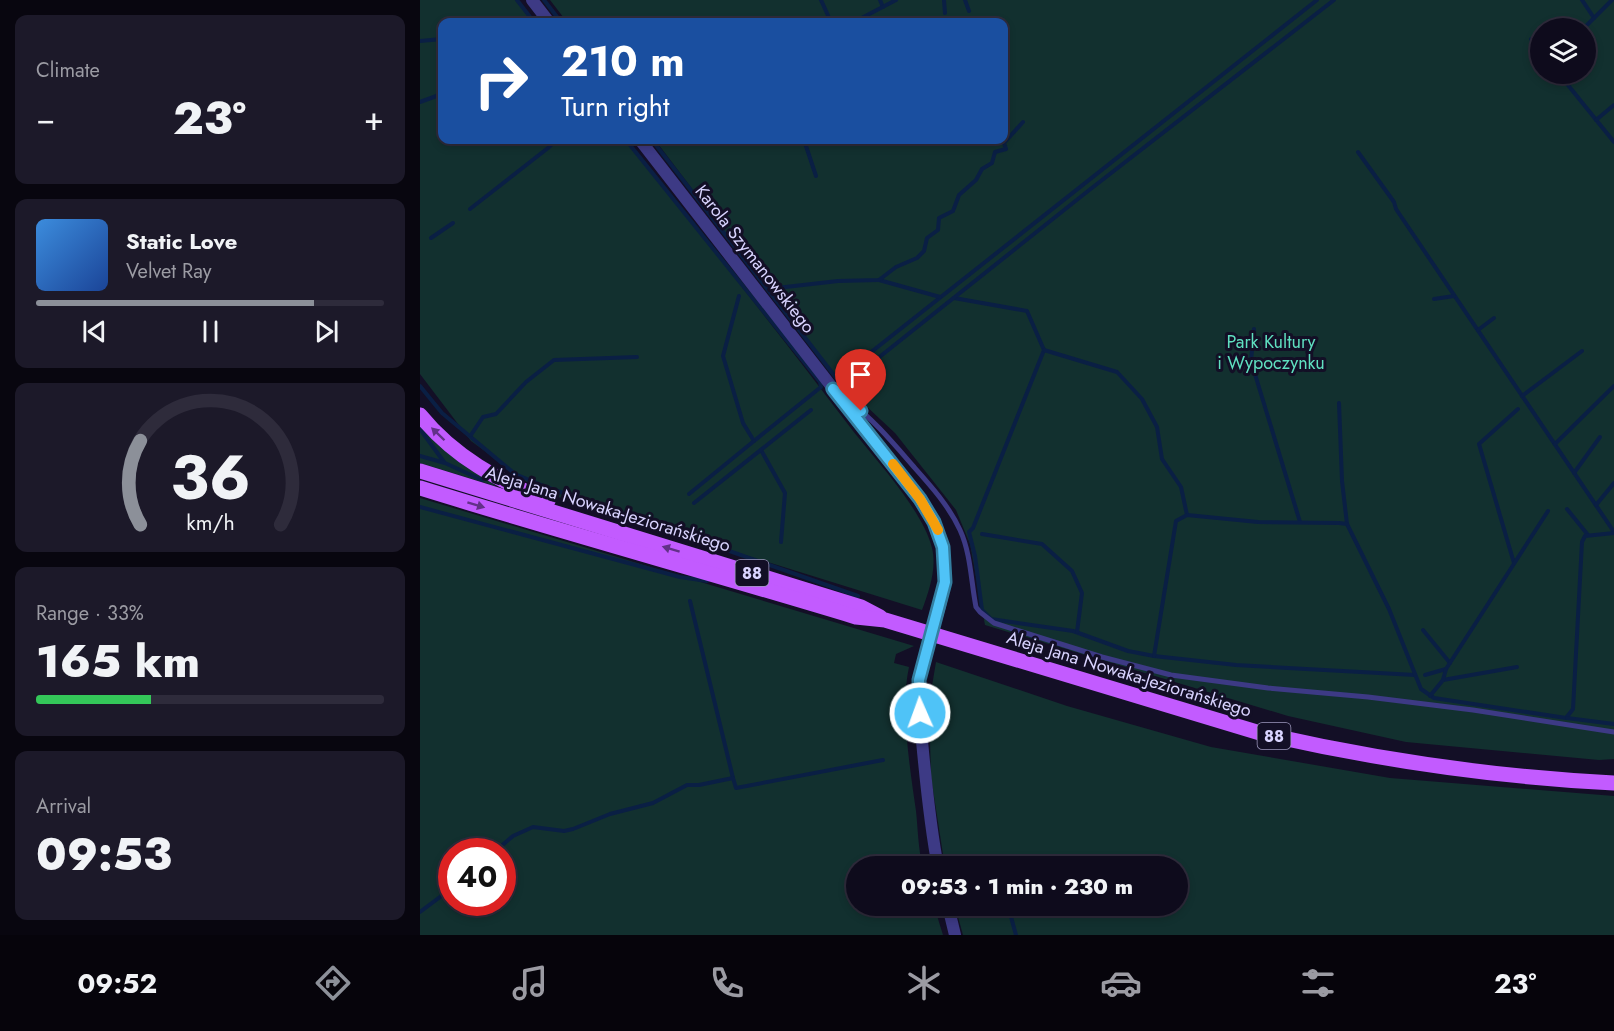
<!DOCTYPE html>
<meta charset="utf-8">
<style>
body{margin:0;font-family:Jost,sans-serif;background:#1c1929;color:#f1f3f6;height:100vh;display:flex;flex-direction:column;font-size:22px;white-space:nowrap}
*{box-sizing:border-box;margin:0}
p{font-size:20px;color:#9b9ba3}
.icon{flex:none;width:33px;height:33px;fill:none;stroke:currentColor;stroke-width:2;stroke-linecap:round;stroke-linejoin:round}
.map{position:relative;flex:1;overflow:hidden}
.panel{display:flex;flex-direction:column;gap:15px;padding:15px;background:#08060f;width:420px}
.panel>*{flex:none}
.hud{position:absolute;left:18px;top:18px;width:570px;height:126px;border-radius:12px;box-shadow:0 3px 9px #0003,0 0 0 2px #2e2b3b;background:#1a4fa0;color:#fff;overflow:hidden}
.buttons{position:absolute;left:1110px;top:18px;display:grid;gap:12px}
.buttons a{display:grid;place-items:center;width:66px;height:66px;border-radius:50%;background:#0e0b1c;box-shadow:0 3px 9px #0003,0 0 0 2px #2e2b3b;font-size:30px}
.speed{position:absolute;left:18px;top:838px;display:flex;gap:12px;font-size:30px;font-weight:700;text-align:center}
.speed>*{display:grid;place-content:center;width:78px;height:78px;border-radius:50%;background:#0e0b1c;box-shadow:0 3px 9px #0003,0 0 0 2px #2e2b3b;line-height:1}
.speed .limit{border:9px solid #d22;background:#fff;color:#111}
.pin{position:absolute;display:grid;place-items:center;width:51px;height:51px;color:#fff;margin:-62px -26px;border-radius:50% 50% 50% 0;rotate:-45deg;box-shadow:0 0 6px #0007}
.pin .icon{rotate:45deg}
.me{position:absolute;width:66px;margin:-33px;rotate:358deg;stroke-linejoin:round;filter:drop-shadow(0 0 4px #0008)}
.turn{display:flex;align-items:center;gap:21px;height:126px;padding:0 24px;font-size:27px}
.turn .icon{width:78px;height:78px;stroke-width:2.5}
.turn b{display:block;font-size:42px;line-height:51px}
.big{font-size:45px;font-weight:800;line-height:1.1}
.panel .widget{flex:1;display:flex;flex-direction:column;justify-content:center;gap:9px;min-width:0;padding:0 21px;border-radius:12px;background:#1c1929}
.panel .dial{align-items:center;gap:0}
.dial svg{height:156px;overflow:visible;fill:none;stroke:#2e2b3b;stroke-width:7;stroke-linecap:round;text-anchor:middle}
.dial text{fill:#f1f3f6;stroke:none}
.song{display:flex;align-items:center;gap:18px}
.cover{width:72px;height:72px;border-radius:9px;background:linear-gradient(135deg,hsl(210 70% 55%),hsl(220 70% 35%))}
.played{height:6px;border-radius:3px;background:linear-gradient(90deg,#8c9099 80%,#2e2b3b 80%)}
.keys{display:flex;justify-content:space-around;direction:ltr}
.heat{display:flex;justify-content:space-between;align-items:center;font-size:33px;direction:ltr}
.charge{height:9px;border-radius:4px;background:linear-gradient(90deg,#34c759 33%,#2e2b3b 0)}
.trip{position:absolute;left:426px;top:856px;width:342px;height:60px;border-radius:30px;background:#0e0b1c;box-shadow:0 3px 9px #0003,0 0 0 2px #2e2b3b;font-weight:800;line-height:60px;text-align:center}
.tabs{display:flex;height:96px;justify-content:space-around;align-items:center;background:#06040b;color:#9b9ba3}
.tabs .icon{width:42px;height:42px}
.tabs .current{color:#8c9099}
.tabs b{font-size:27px;color:#f1f3f6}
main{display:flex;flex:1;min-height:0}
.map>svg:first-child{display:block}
</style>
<main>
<section class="panel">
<div class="widget"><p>Climate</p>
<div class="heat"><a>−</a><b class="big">23°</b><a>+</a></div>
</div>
<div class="widget">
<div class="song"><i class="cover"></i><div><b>Static Love</b><p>Velvet Ray</p></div></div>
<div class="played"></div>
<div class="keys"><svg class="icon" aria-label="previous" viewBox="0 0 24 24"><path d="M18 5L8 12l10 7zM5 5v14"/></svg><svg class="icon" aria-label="pause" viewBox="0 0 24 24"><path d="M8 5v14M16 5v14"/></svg><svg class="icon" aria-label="next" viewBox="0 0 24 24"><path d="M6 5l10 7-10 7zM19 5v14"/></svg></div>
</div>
<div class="widget dial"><svg viewBox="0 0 100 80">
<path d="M14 69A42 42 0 1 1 86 69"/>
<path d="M14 69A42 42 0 0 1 14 26" stroke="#8c9099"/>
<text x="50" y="56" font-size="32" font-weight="700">36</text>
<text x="50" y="72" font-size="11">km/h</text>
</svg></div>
<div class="widget"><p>Range · 33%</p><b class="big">165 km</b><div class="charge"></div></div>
<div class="widget"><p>Arrival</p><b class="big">09:53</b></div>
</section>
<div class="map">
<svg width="1194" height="935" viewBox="0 0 1194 935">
<rect width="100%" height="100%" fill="#130f26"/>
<g fill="#12302f" fill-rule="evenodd">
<path d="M0 0H95L113 22H22V140H205C282 236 359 333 433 431 457 461 503 511 512 548 517 568 509 591 502 610L119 491 51 441 0 374Z"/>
<path d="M130 0H1194V759L1179 760 986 742 868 716 565 625 550 544 536 510 475 433 415 377 235 140H584V22H147ZM1120 28H1166V74H1120Z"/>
<polygon points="0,421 75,485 75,486 0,463"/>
<path d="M0 498 494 646 476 654 474 663 489 667C480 707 490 769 496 811 498 829 498 849 503 867H436V906H514L523 935H0ZM32 852H82V903H32Z"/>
<polygon points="516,662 647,706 791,747 970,778 1194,796 1194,935 543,935 535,906 758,906 758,867 525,867 511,777 509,704"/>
</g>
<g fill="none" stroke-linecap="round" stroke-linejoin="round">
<g stroke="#0a1f44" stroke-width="4">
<polyline points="97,0 114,22"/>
<polyline points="124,0 141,22"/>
<polyline points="401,0 411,22"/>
<polyline points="460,0 463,7"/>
<polyline points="524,0 525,13"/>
<polyline points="545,0 549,11"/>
<polyline points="1162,0 1174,18"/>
<polyline points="434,22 476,0"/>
<polyline points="1164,28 1192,0"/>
<polyline points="1111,39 1120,51"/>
<polyline points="0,41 22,39"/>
<polyline points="1139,74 1194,142"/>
<polyline points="0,102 22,94"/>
<polyline points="1176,120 1194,105"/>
<polyline points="206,140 400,382 401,387 334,441 323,423 303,356 319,296"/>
<polyline points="232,140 417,379 897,0"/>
<polyline points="384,140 396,176"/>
<polyline points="938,152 974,202 976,209 1194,532"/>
<polyline points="50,209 128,148 136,140"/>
<polyline points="11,238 33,223"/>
<polyline points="459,280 520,297"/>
<polyline points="348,289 418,281 459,280 476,267 497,258 504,251 507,238 518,230 519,218 533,211 539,195 556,180 562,169 572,163 575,152 586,149 584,143 603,122"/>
<polyline points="534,298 607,311 624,350 553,528 549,532 555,556 562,610 571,619 653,631 708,651 734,656 816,665 995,675"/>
<polyline points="1014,299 1034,296"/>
<polyline points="834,329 831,361 880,522"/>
<polyline points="1058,330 1074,318"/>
<polyline points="624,350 697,372 722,399 737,427 742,459 761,487 767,515"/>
<polyline points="428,382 668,191 914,0"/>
<polyline points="0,386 22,413 95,474 126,487 438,596"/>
<polyline points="1102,396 1162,351"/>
<polyline points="919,403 922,481 927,524"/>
<polyline points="0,429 24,462"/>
<polyline points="51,435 63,417 76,414 106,382 134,360 217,357"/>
<polyline points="1135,444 1194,386"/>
<polyline points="341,450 365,493 361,542"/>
<polyline points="0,456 25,463 62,480"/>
<polyline points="1154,473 1180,437"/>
<polyline points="269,494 334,441"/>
<polyline points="274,503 391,410"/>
<polyline points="1176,505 1194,483"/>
<polyline points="0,507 260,577 287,581"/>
<polyline points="1147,509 1168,535"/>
<polyline points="562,534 622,544 652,571 662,593 657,632"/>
<polyline points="1094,563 1059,444 1098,409"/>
<polyline points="270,601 313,778"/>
<polyline points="1003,630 1030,663"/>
<polyline points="734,656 756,521 767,515 838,522 919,523 927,524 969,609 1001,689 1014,698 1146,718 1153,709 1162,542 1165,536 1194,533"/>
<polyline points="1005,675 1026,669"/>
<polyline points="1023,680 1097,667"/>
<polyline points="1010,696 1023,680 1026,669 1128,511"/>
<polyline points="1147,718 1194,724"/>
<polyline points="74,852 93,836 113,827 144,831 153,829 190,814 233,803 267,785 279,785 313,778 316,788 463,760"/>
<polyline points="576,864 577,867"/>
<polyline points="588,906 596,935"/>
<polyline points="0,912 32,888"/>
</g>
<path stroke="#3d3a85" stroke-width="5" d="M429 401C454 420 473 443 494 467 511 486 529 506 540 530 551 554 551 582 556 607L560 612 574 623 682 657 751 675 848 688 948 697 1053 710 1194 732"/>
<g stroke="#3d3a85" stroke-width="12">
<polyline points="112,0 129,22"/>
<path d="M220 140 509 512C525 542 529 573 520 606"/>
<path d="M501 671C496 694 500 719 502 741 506 784 510 826 518 867"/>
<polyline points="528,906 535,935"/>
</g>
<g stroke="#c25bff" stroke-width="15">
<path d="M0 415C34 457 79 481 128 501"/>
<polyline points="0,471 441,607 460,617"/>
<path d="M0 488C145 533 291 573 436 617L465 620 840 733C957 760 1074 777 1194 783"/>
</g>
<polyline stroke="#3d3a85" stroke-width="12" points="501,671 520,606"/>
</g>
<defs><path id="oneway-solid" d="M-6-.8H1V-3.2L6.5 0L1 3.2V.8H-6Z" transform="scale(1.5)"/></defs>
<g fill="#623188">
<use href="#oneway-solid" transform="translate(18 434) rotate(-136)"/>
<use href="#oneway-solid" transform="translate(56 505) rotate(17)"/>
<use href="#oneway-solid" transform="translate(251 549) rotate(-163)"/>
</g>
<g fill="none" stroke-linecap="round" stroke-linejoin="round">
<defs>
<polyline id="route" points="441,411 413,389 500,499 514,522 523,547 525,582 499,680 500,713"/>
</defs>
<use href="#route" stroke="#337fa1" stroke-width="15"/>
<use href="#route" stroke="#4fc3f7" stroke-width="10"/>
<polyline stroke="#f59e0b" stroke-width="10" points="473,464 500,499 518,530"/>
</g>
<g text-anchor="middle" stroke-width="6" stroke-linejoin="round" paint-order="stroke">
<g fill="#130f26" stroke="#9e99be" stroke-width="1.5">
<rect x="315.5" y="560" width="33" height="26" rx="4.5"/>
<rect x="837.5" y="723" width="33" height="26" rx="4.5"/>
</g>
<g font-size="16" font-weight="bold" fill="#d9d4ff">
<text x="332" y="579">88</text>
<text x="854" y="742">88</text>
</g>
<g font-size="18" fill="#d9d4ff" stroke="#130f26">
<text transform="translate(335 259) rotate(52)" y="6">Karola Szymanowskiego</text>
<text transform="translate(188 509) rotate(17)" y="6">Aleja Jana Nowaka-Jeziorańskiego</text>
<text transform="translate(709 674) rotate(17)" y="6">Aleja Jana Nowaka-Jeziorańskiego</text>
</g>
<g font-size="18" fill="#5fe0c0" stroke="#130f26">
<text x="851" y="348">Park Kultury<tspan x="851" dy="21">i Wypoczynku</tspan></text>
</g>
</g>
</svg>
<div class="buttons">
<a><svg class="icon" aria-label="layers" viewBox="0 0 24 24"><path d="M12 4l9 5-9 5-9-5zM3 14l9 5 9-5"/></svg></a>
</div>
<div class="speed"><div class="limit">40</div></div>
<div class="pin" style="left:441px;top:411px;background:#d93025"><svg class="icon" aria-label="arrive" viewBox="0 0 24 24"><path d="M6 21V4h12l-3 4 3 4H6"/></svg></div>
<svg class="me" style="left:500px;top:713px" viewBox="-20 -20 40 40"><circle r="17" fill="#4fc3f7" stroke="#fff" stroke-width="3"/><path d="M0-11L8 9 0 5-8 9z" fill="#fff"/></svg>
<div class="trip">09:53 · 1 min · 230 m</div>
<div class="hud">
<div class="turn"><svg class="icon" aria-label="right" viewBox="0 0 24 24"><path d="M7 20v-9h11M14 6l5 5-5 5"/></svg><div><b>210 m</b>Turn right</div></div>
</div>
</div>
</main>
<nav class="tabs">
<b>09:52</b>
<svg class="icon current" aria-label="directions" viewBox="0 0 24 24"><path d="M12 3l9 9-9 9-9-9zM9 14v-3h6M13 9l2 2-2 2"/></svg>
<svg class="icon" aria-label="music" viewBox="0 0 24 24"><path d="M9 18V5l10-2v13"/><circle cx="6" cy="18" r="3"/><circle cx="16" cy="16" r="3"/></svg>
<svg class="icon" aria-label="phone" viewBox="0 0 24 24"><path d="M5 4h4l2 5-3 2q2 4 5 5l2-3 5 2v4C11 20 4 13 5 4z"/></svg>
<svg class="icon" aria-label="climate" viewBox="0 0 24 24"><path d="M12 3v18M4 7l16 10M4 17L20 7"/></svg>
<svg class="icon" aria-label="car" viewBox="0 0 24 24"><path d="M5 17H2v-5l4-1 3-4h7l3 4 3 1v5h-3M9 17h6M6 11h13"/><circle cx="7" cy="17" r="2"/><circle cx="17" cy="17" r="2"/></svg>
<svg class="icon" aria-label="filters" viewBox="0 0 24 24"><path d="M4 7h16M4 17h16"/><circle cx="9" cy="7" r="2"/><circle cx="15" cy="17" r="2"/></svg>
<b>23°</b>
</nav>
